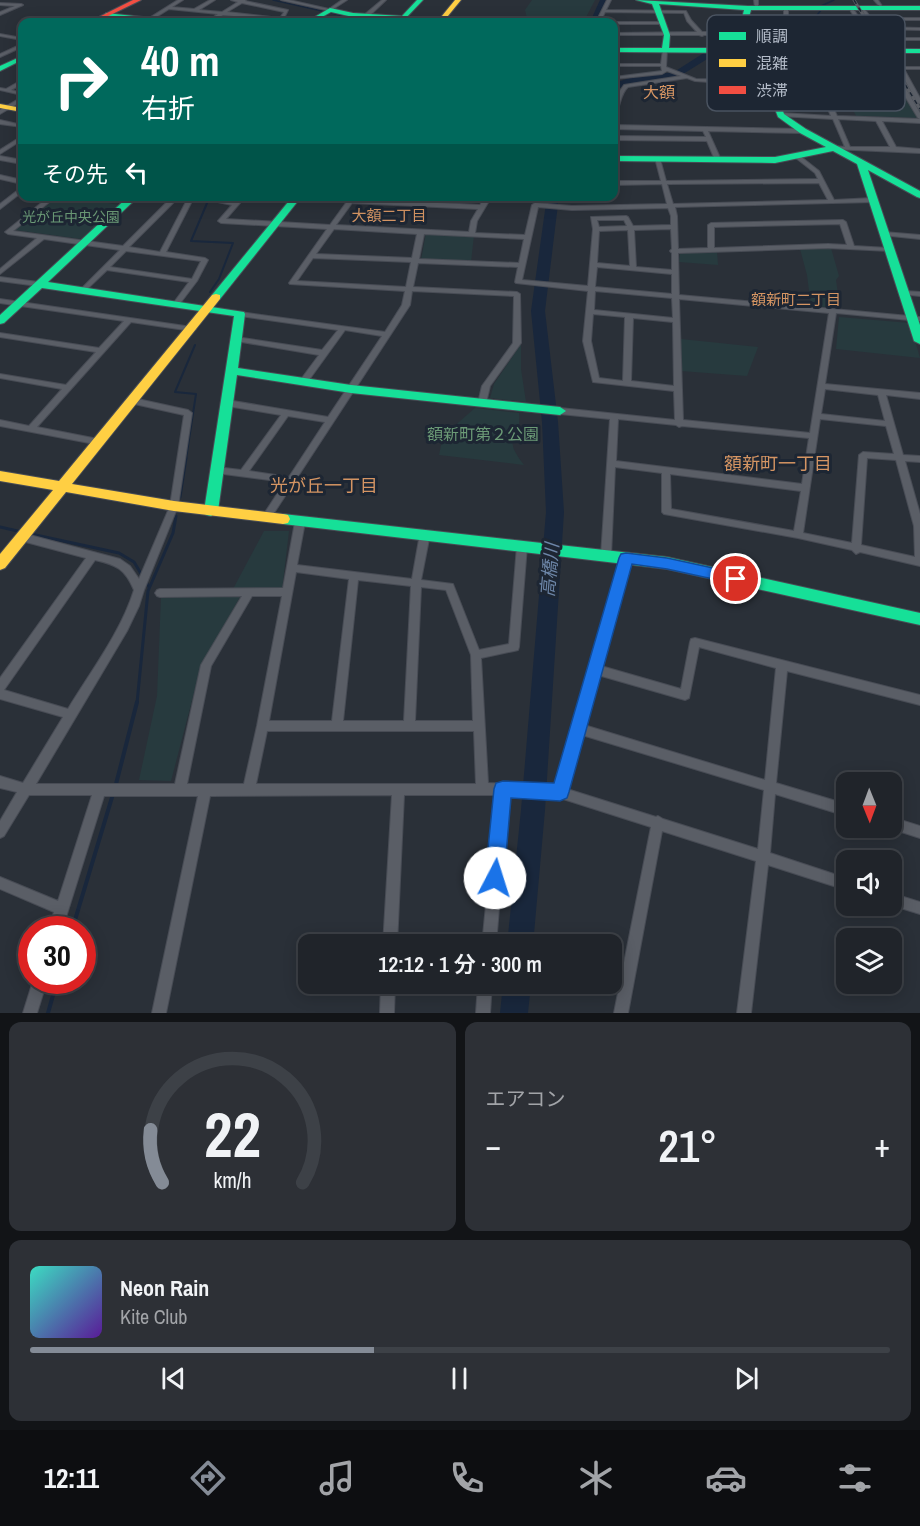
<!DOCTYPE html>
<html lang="ja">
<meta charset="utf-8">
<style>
body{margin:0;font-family:"Archivo Narrow","Noto Sans JP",sans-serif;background:#2d3036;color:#f1f3f6;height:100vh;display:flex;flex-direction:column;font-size:22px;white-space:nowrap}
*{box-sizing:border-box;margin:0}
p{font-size:20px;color:#a2a4a8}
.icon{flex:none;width:33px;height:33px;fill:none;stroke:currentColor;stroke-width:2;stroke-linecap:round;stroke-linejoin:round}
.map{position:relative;height:1013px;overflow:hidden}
.panel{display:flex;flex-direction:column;gap:9px;padding:9px;background:#121417;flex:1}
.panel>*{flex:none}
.guide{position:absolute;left:18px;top:18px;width:600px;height:183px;border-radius:12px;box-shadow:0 3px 15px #0003,0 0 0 2px #3d4147;background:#00695c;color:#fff;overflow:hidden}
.needle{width:39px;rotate:179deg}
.buttons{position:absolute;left:836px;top:772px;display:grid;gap:12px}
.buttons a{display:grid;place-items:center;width:66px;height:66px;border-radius:12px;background:#20242a;box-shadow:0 3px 15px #0003,0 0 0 2px #3d4147;font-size:30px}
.speed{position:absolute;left:18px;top:916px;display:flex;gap:12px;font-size:30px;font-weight:700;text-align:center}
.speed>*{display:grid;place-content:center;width:78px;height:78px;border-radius:50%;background:#20242a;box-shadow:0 3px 15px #0003,0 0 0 2px #3d4147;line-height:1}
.speed .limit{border:9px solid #d22;background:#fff;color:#111}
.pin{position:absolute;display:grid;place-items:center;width:51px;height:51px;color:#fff;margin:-26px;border:3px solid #fff;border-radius:50%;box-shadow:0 2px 6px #0007}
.me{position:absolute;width:66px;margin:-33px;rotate:5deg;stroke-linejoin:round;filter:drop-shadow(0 0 4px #0008)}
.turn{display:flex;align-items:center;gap:21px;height:126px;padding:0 24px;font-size:27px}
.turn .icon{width:78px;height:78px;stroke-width:2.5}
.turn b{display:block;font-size:42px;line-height:51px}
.then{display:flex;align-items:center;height:57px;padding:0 24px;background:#0003;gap:12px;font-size:22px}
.big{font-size:45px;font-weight:600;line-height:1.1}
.panel .widget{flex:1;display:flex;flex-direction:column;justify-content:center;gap:9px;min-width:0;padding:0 21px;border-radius:12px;background:#2d3036}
.panel .dial{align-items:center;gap:0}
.dial svg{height:156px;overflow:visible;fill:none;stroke:#3d4147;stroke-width:7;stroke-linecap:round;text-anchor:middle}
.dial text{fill:#f1f3f6;stroke:none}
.song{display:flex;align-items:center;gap:18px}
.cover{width:72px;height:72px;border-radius:9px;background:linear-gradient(135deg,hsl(170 70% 55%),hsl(270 70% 35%))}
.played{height:6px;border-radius:3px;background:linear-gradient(90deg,#848b96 40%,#3d4147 40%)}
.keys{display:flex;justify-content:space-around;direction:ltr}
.heat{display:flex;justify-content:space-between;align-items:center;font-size:33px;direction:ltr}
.panel .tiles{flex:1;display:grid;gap:9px;grid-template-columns:1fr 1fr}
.widget:last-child{grid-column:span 2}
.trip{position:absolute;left:298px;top:934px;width:324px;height:60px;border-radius:12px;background:#20242a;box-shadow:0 3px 15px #0003,0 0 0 2px #3d4147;font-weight:600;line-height:60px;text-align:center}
.menu{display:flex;height:96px;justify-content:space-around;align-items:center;background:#0d0e11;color:#a2a4a8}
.menu .icon{width:42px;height:42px}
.menu .active{color:#848b96}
.menu b{font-size:27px;color:#f1f3f6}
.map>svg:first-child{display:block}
</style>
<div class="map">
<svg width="920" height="1013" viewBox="0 0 920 1013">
<rect width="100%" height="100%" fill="#2a3038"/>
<g fill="#273a3e">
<polygon points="532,0 595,0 584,21 535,21 527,18 525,10"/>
<polygon points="844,91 903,94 918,118 856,116"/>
<polygon points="59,196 77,197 119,205 81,239 15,230"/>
<polygon points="426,233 474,235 471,262 421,260"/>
<polygon points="831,248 839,276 836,280 840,308 811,306 807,275 800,249"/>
<polygon points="717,251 718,265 679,262 680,253"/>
<polygon points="839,317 910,323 920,358 836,349"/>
<polygon points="681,339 758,347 747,376 681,371"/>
<polygon points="521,344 521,369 526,402 490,398 494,384"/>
<path d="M475 408 519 413C522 443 500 434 524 465L439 455 443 436Z"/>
<polygon points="264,531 289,531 282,590 233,589"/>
<polygon points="161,597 240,597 201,666 171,781 139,780 157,696"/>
</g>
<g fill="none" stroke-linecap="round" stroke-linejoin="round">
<g stroke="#19273c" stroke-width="1.5">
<polyline points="273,0 340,15 391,21 543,22"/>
<polyline points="811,23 821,10 821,6 834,0"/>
</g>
<g stroke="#19273c" stroke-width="2">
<polyline points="210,196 191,241 233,243 219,279 210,292"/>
<polyline points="186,459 196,394 175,392 195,345"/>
</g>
<g stroke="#19273c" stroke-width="3">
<polyline points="180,497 186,458"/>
<polyline points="0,527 22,532"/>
<polyline points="31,534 119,553 134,562 149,587"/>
<polyline points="137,703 148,591 173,533 176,516"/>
</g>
<g stroke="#19273c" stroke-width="4">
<polyline points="115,788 137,702"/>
<polyline points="72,930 113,794"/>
<polyline points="48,1013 57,981"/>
</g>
<g fill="#19273c" fill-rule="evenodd">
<polygon points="600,0 608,0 598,22 590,22"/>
<polygon points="811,20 815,23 810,33 743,40 728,46 680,76 633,83 614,90 614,83 633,77 674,72 721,42 739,35 798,30 804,29 808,21"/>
<polygon points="547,196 559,196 545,311 558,422 564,512 545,810 533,945 507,945 521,810 546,512 542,422 531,311"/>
<polygon points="503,984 531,984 528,1013 500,1013"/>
</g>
<defs>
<g id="street">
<path d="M178 0H183L172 7 194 9 210 0H215L199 10 222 12 238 2 231 0H246L245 1 288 10 284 18 310 22H301L223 15 210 22H206L218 14 169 9 150 21 146 20ZM242 3 284 12 280 18 227 12Z"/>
<polygon points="281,0 289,0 329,9 342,0 347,0 330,11"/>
<polygon points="382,0 386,0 368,17 364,17 364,15"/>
<path d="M607 0H611L606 10 686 11 691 20 702 32H774L784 28V8L786 7 788 8V29L784 31 794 30 826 34 828 18H855L849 8 852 7 908 92 920 113V119L918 118 903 93 826 92 837 116 920 119V123L882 121 896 147 920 149V153L832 149 831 148 834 146 845 147 833 119 779 116V114L781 113 831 116 818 85 730 84 732 87 728 93 774 94 777 96 774 98 724 96 721 94 727 87 725 83 695 81 687 78 628 87C620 94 621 105 616 113H614L617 95 624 85 681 76 667 71 662 74 614 79V77L662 71 661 66H614V64H661L663 50 665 49 667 50 666 67 696 79 817 82 811 69 759 68 757 67 759 66 886 67 867 37H828L794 32 781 34 779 33 774 34 704 35 702 36 699 35H614V33L697 32 687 21 684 13 605 12 600 22H596ZM832 20H857L866 35 830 34ZM816 69H848L860 89H824ZM853 69H887L901 90H865ZM838 119 876 121 890 147H850Z"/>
<polygon points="754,0 758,0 758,9 755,8"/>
<polygon points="874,0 878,0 884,9 882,9"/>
<polygon points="0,3 21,4 23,5 0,15 0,12 15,6 0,5"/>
<polygon points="861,7 863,7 871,18 920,18 920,20 873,20 877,27 920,28 920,30 879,29 885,38 920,38 920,40 887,40 902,67 920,67 920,69 904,69 920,98 920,104 917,102 887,47 867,19"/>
<polygon points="404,17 442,18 444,19 442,20 402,19"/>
<polygon points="612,22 662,22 664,23 662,24 614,24"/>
<polygon points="0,34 22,38 22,40 0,36"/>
<polygon points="22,44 22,47 0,57 0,54"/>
<polygon points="20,81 22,81 22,84 11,90 22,93 22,95 0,90 0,88 6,89"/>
<polygon points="22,97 22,101 0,114 0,110"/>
<polygon points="0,120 22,125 22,127 0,124"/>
<polygon points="614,125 803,129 806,131 803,133 708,131 721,160 718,162 715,160 707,141 614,140 614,136 706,137 703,131 614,129"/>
<polygon points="22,136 22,140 0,154 0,150"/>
<polygon points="0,156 22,160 22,164 0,160"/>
<path d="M796 156H800L819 171 834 200 873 198 876 200 873 202 675 207 677 216 678 249 708 248V225L711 223 843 220 846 222 854 246 888 248 890 249V251L828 248 678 253 679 295 920 317V321L836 313 825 384 920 393V399L886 395 903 455 920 456V462L905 461 920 514V566L860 552 856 554 852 550 798 538 664 514 662 512V473L615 467 611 556 609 559H603L601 556 610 419 560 414 556 411 560 408 675 420 674 391 593 382 583 341 588 291 516 283 515 282 518 267 418 263 413 287 517 292 520 294 521 343 490 386 486 403 482 406 478 403 482 386 513 343 514 296 412 291 410 305 270 519 267 520 262 517 285 482 216 473 212 470 216 467 241 470 281 415 227 406 223 403 227 400 328 417 382 336 345 330 306 384H303L299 382 319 355 236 341 232 339 236 337 322 350 338 330 240 316 236 314 240 312 385 332 402 305 405 291 290 284 289 283 327 229 221 223 218 221 232 205 194 197 166 252 205 258 208 260 197 281 178 306H174L172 305 189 282 107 270 84 292H80V290L120 250 44 239 0 274V269L37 238 8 234 5 232 50 196H57L13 231 123 246 173 196H180L129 247 160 252 189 196 211 198 218 196 217 199 235 202 239 196H246L226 219 330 225 351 196H357L355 199 480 205 486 196H492L477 221 475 233 525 235 532 205 535 203 572 206 667 204 662 184 614 185V181H661L655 158 660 159 666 181 818 179 815 173 796 158ZM819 183 828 200 673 204 667 184ZM352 203 478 209 471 221 469 232 336 225ZM538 207 572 210 668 208 671 216V225L633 226 628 217 626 216 591 217 593 229 588 286 522 280ZM597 220H624L627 226 599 227ZM840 224 847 245 828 244 714 248V227ZM334 229 417 234 412 258 316 254ZM671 229 672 249 670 251 672 253V270L636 267 634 230ZM628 230 630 266 597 263 599 231ZM424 234 524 239 519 263 419 259ZM126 251 201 261 192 279 110 267ZM313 258 411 262 406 287 297 281ZM597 267 672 274V294L595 287ZM595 291 672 298 673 318 594 310ZM679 299 829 313 810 433 683 420ZM593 314 625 317 623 381 599 378 591 341ZM633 318 673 322 674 386 631 381ZM825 389 878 395 885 421 821 414ZM288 416 325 422 289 477 249 471ZM618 419 676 425 679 427 682 426 809 438 802 484 616 461ZM820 419 886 426 894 454 863 452 859 455 852 543 803 533ZM867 458 896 460 914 526 915 557 861 545ZM670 474 801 491 794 531 671 509Z"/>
<polygon points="0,175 22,180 22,184 0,179"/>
<polygon points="22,187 22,192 0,209 0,204"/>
<polygon points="884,232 920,235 920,239 882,235 882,233"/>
<polygon points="0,277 38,282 41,284 38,286 0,281"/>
<polygon points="904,291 920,292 920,296 902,294 901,293"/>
<polygon points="0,299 192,327 196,329 192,331 131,322 37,427 103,440 104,442 103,444 100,445 0,426 0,420 29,426 62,389 0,378 0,374 66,385 96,352 0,337 0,333 99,348 124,321 0,303"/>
<path d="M133 398 188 410 192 413 178 506 144 590 139 606 127 631 36 784H175L201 665 242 596 160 597 157 596 155 593 157 590 160 589 283 588 295 522 297 520H303L305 522 297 565 412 579 420 534 422 532H428L430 534 421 580 453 584 479 650 509 644 517 546 519 543H525L527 546 519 647 518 650 514 651 481 658 488 783 556 786 621 558 623 555H629L631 558 601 666 681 689 690 642 691 639 695 638 920 695V705L787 671 776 783 846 804V816L775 794 770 853 846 878V890L768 865 751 1013H737L756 861 662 831 628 1013H614L651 827 560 798 508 795 496 945H482L497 795H404L397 945H383L392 795 210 796 166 1013H152L198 796H104L62 930H48L54 912 0 889V877L58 901 92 795H29L4 836 0 838V821L17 792 0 788V776L23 783 63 717 0 699V678L86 558 22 541 19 539 17 537 19 535 22 533 120 559 130 566 139 579 170 506 184 415 130 403 129 401 130 399ZM95 560C117 565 125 569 134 590 121 632 91 671 68 709L4 690ZM296 572 349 579 332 721H269ZM358 580 411 586 404 721H343ZM421 587 446 590 471 655 473 721H415ZM252 596H282L257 726 244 784H187L211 666ZM699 647 776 668 765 780 584 725 598 675 685 700 689 698ZM267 731H474L476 784H256ZM582 735 764 790 758 849 663 819 658 816 656 817 567 789Z"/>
<polygon points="891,817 920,826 920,838 889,828 891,828"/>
<polygon points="891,893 920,902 920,914 891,905"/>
<polygon points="33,981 47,981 37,1013 23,1013"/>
<polygon points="381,984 395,984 394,1013 380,1013"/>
<polygon points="478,984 492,984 490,1013 476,1013"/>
</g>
<g id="fast">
<polygon points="417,0 423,0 404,20 353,17 331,12 313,22 306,22 330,8 353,13 402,16"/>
<path d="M636 0 748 6H920V10H751L745 31 752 48 920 49V53H754L773 83 784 114 806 129 920 191V198L917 197 868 170 920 325V344L914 341 857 164 833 151 775 163 614 161V156L775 157 826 147 800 133 778 117 765 83 747 53 614 52V48H662L664 35 652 4ZM659 4 744 10 739 31 745 48H669L670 35Z"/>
<polygon points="106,13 171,20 174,22 158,22 104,16"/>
<polygon points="22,56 22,60 0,71 0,66"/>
<polygon points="129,196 139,196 48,282 244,312 245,314 238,368 351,385 560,407 566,411 560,415 351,393 237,375 218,511 211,516 206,515 204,511 234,316 42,288 4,323 0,324 0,315"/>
<polygon points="293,196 302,196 220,299 212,299 212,295"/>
<polygon points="283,514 667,557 920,613 920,625 667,569 283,524 276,519"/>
</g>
<g id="slow">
<polygon points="455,0 461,0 443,22 437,22"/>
<polygon points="0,104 22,108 22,112 0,108"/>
<polygon points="216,294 220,295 220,299 72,484 174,501 283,514 288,515 290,519 288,523 283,524 174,511 66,492 5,568 0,570 0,554 53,490 0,481 0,471 59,481 212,295"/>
</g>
<polygon id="jam" points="133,0 141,0 96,22 89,22"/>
</defs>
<use href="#street" stroke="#484c55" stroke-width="2"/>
<use href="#fast" stroke="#484c55" stroke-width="2"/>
<use href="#slow" stroke="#484c55" stroke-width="2"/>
<use href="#jam" stroke="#484c55" stroke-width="2"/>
<use href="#street" fill="#5a5e66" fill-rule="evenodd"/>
<use href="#fast" fill="#16e098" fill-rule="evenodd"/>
<use href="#slow" fill="#ffcf43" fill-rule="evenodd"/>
<use href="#jam" fill="#f24e42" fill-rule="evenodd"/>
<defs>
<polyline id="rail" points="854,0 920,109"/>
</defs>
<use href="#rail" stroke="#595d64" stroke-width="3"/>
<use href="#rail" stroke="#1d2633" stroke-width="1.5" stroke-dasharray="4.5" stroke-linecap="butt"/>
</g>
<polygon fill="#1a73e8" stroke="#114b97" stroke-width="1.5" points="626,553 667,558 736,573 741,574 743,579 741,583 736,584 667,569 632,564 569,792 567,798 560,801 511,798 504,878 502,885 495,888 488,885 485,878 494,789 496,783 503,781 554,783 619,558 621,554"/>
<g text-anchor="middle" stroke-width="6" stroke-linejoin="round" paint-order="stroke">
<g font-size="14" fill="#6b9a76" stroke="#1d2633">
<text x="71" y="222">光が丘中央公園</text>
</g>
<g font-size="15" fill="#d59563" stroke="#1d2633">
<text x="389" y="221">大額二丁目</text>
<text x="796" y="305">額新町二丁目</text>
</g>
<g font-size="16" fill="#d59563" stroke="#1d2633">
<text x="659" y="98">大額</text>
</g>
<g font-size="16" fill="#6b9a76" stroke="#1d2633">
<text x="483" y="440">額新町第２公園</text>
</g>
<g font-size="18" fill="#d59563" stroke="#1d2633">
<text x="778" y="470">額新町一丁目</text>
<text x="324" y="492">光が丘一丁目</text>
</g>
<g font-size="18" font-style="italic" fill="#6d86a8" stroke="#1d2633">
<text transform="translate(550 570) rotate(-85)" y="6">高橋川</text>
</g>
</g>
<rect x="707" y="15" width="198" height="96" rx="9" fill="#1d2633" stroke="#4a5360" stroke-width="1.5"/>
<rect x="719" y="32" width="27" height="8" fill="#16e098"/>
<rect x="719" y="59" width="27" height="8" fill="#ffcf43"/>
<rect x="719" y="86" width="27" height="8" fill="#f24e42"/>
<g font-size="16" fill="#b4bcc9">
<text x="756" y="42">順調</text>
<text x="756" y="69">混雑</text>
<text x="756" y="96">渋滞</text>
</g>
</svg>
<div class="buttons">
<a><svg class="needle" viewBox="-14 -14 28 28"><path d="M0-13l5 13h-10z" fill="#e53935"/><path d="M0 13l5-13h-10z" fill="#a2a4a8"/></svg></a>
<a><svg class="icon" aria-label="sound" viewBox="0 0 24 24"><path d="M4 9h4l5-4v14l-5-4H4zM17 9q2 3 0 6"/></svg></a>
<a><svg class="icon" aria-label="layers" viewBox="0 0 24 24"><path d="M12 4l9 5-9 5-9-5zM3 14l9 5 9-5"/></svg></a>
</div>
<div class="speed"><div class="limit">30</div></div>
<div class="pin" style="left:736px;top:579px;background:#d93025"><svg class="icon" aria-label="arrive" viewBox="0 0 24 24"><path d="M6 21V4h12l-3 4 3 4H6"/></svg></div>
<svg class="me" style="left:495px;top:878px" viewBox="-20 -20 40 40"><circle r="19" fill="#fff"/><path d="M0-13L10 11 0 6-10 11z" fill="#1a73e8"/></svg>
<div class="trip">12:12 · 1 分 · 300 m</div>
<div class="guide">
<div class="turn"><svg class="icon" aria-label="right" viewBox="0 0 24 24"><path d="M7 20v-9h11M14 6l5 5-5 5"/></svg><div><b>40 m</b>右折</div></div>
<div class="then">その先<svg class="icon" aria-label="left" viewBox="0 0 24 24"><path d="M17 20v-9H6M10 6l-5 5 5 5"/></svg></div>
</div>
</div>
<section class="panel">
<div class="tiles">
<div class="widget dial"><svg viewBox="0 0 100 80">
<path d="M14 69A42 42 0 1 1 86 69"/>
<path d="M14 69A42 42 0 0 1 8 42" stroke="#848b96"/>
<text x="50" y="56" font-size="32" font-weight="700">22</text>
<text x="50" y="72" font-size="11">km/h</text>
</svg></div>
<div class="widget"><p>エアコン</p>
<div class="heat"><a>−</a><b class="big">21°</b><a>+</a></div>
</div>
<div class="widget">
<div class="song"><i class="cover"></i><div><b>Neon Rain</b><p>Kite Club</p></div></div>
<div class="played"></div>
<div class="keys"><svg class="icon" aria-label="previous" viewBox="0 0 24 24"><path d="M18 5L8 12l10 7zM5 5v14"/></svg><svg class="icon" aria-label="pause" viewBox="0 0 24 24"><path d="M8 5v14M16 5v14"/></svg><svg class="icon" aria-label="next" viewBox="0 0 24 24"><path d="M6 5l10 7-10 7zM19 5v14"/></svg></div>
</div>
</div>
</section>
<nav class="menu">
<b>12:11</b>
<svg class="icon active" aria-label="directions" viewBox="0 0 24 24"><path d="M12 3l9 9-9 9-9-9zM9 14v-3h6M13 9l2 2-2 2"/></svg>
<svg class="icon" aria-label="music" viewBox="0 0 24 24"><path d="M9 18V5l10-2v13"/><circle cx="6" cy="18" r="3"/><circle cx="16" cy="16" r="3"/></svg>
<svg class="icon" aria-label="phone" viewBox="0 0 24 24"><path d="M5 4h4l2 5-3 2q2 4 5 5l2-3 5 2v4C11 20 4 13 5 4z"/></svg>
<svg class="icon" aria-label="climate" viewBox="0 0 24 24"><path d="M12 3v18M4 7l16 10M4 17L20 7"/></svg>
<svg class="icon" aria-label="car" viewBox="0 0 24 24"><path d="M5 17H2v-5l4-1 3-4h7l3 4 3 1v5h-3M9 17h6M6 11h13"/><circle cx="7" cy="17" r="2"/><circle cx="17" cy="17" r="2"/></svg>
<svg class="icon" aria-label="filters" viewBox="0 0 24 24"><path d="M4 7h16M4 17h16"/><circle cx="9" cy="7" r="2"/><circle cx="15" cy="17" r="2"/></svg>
</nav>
